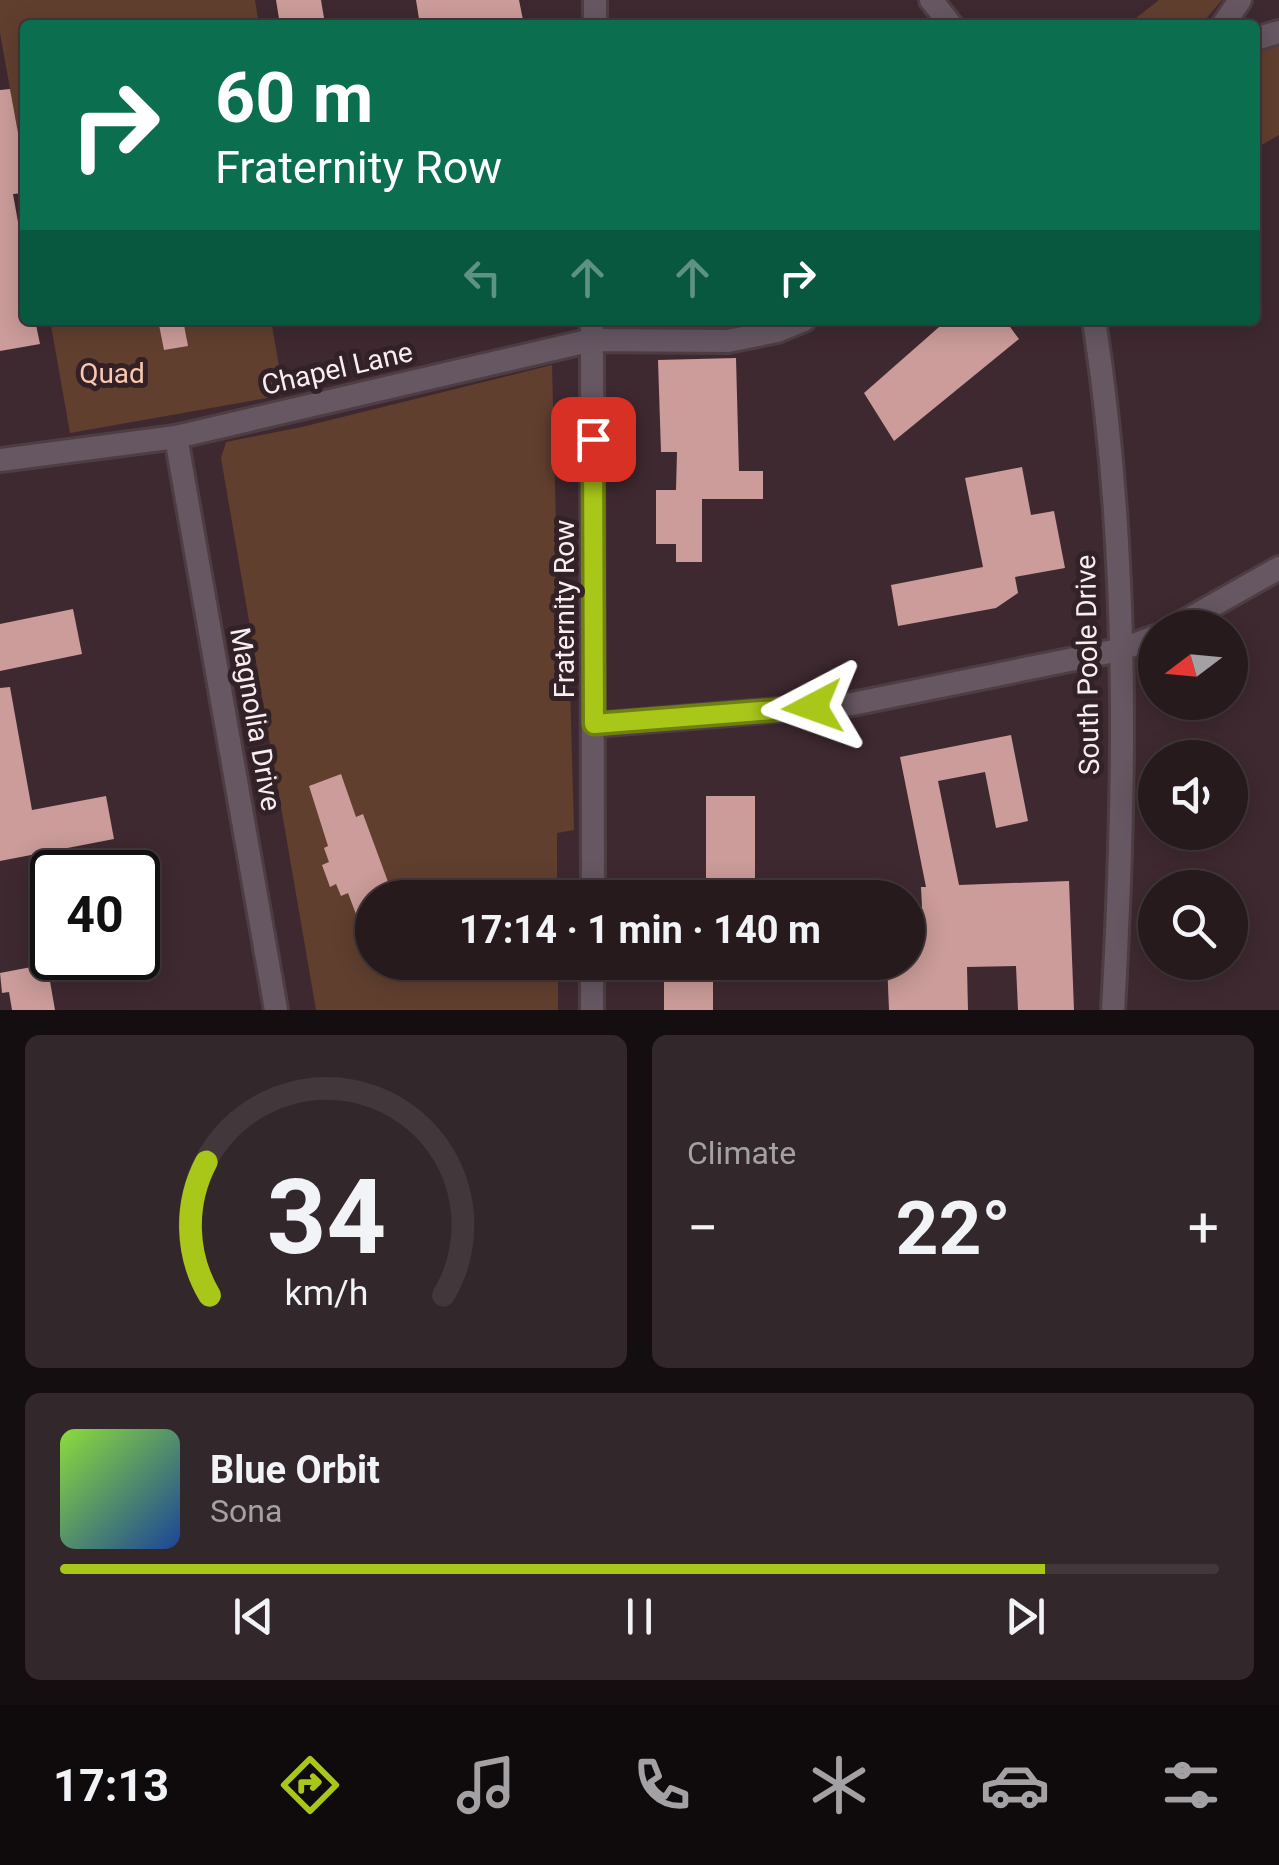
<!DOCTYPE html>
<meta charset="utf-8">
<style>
body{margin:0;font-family:Roboto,sans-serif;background:#32272a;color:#f1f3f6;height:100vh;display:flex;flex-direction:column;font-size:38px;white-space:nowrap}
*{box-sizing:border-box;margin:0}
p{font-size:32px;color:#a4a1a4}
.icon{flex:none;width:55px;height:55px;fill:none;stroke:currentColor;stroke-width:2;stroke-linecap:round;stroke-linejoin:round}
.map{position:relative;height:1010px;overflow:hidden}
.panel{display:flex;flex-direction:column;gap:25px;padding:25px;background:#150e10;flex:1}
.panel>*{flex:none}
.hud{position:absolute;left:20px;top:20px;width:1240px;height:305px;border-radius:10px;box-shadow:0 5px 25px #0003,0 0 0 2px #42383b;background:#0b6e4f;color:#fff;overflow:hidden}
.needle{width:65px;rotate:254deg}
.controls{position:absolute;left:1138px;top:610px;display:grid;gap:20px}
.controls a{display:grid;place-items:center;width:110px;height:110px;border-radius:50%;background:#261a1d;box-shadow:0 5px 25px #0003,0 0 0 2px #42383b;font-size:50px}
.speed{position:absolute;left:30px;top:850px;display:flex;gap:20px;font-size:50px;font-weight:700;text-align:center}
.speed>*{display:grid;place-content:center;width:130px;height:130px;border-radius:50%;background:#261a1d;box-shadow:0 5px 25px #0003,0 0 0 2px #42383b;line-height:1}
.speed .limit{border:5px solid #111;border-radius:15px;background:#fff;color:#111}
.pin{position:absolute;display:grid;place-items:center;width:85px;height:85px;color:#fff;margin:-42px;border-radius:20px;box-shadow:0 5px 15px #0006}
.me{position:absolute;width:110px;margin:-55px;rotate:266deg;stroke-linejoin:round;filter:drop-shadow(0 0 8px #0008)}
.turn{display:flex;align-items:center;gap:35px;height:210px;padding:0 30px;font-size:45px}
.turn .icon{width:130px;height:130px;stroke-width:2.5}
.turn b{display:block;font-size:70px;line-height:85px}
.lanes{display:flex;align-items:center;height:95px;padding:0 30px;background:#0003;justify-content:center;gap:50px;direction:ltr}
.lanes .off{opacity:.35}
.big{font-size:75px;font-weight:700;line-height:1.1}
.panel .tile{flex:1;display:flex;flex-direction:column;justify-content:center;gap:15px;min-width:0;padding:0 35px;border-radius:15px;background:#32272a}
.panel .dial{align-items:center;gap:0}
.dial svg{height:260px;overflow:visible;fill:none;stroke:#42383b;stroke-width:7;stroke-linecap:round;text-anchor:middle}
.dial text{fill:#f1f3f6;stroke:none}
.song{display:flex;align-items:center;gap:30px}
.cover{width:120px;height:120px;border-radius:15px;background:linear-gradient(135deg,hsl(90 70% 55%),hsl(220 70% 35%))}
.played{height:10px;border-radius:5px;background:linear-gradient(90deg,#a9c719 85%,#42383b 85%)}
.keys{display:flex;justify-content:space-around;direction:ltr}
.heat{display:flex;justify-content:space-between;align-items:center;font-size:55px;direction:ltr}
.panel .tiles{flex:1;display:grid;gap:25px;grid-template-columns:1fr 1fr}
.tile:last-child{grid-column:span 2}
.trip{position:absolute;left:355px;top:880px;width:570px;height:100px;border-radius:50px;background:#261a1d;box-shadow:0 5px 25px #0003,0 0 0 2px #42383b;font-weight:700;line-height:100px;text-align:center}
.tab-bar{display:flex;height:160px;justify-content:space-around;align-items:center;background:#0f0a0c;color:#a4a1a4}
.tab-bar .icon{width:70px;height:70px}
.tab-bar .current{color:#a9c719}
.tab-bar b{font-size:45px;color:#f1f3f6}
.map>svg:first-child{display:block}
</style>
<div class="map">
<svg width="1279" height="1010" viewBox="0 0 1279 1010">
<rect width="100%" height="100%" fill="#322227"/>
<path fill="#3f2931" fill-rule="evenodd" d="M0 0H1279V1010H0ZM25 25H1255V320H25ZM1155 628H1230V702H1155ZM1155 758H1230V832H1155ZM52 872H138V958H52ZM1155 888H1230V962H1155ZM372 898H908V962H372Z"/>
<g fill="#613f2f">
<polygon points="0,0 255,0 259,25 25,25 25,172 0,33"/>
<polygon points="1159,0 1222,0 1201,25 1127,25"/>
<polygon points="1279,42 1279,135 1255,149 1255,46"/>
<polygon points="50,320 271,320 284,395 70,433"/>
<polygon points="552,365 559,649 569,650 574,830 557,833 557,897 372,898 372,962 558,963 558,1010 316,1010 221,458 226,442 302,427"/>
</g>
<g fill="#cb9c99">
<polygon points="276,0 321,0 324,18 280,25"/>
<polygon points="416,0 519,0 524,25 420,25"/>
<polygon points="10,89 25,171 25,193 13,194 25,261 25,320 35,320 40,344 0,351 0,90"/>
<polygon points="158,320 183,320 188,346 164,350"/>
<polygon points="947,320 1005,320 1019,339 894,441 864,393"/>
<polygon points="736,358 739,471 763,471 763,499 702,499 702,562 676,562 676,544 656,544 656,490 676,490 677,452 661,452 658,360"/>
<polygon points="1022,467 1031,515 1054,511 1065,568 1015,577 1018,593 996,608 898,626 891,585 983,567 965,478"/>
<polygon points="73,609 82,654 0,671 0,624"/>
<polygon points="10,687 32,810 106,796 114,839 0,861 0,688"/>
<polygon points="1011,735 1028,821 996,828 985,772 938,781 959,885 1069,881 1074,1010 1018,1010 1016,966 967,967 968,1010 889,1010 887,962 908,962 908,908 922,907 921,887 926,887 900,757"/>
<polygon points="341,774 356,817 363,814 394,898 372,898 371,954 348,893 341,896 336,884 330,887 322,865 329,862 324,848 328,846 309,786"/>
<rect x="706" y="796" width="49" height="102"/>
<polygon points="47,964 55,1010 12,1010 9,992 2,993 0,973"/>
<polygon points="713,967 713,1010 664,1010 664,968"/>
</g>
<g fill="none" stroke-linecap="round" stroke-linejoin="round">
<defs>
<g id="minor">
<polyline points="931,0 951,25"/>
<polyline points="595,25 595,0"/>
<polyline points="1223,25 1240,0"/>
<polyline points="1255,39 1279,32"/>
<polyline points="592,320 593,898"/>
<path d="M1094 320C1129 546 1126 782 1113 1010"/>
<polyline points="176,437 276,1010"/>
<polyline points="0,460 176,437 592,340 728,341 777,331 804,320"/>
<polyline points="1173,628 1279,568"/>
<polyline points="594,725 852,704 1119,650 1155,637"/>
<polyline points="592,1010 592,962"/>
</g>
</defs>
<use href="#minor" stroke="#4e3e43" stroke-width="28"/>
<use href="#minor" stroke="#665763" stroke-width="22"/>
</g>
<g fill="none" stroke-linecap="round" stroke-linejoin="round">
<defs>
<polyline id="route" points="593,439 594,724 813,707"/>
</defs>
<use href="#route" stroke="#6e8110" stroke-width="25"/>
<use href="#route" stroke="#a9c719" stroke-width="18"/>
</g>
<g text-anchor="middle" stroke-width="10" stroke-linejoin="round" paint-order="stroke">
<g font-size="28" fill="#f8edf0" stroke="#322227">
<text transform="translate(337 368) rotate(-13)" y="10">Chapel Lane</text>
<text transform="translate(564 609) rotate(-90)" y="10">Fraternity Row</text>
<text transform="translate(1087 665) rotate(-91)" y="10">South Poole Drive</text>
<text transform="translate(256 719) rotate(80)" y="10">Magnolia Drive</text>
</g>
<g font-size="28" fill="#fcc7ae" stroke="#322227">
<text x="112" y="383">Quad</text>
</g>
</g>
</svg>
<div class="controls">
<a><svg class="needle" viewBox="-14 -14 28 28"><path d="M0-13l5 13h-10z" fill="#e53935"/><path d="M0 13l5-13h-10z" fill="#a4a1a4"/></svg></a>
<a><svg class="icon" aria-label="sound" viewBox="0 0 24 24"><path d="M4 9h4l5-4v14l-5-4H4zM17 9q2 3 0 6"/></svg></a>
<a><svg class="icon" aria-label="search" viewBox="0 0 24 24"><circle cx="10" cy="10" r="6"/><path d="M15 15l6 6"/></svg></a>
</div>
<div class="speed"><div class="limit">40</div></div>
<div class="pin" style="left:593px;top:439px;background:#d93025"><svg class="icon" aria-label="arrive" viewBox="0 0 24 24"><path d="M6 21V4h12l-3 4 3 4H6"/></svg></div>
<svg class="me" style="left:813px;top:707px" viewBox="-20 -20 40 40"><path d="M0-17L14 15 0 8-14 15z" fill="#a9c719" stroke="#fff" stroke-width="4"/></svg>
<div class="trip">17:14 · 1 min · 140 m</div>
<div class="hud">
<div class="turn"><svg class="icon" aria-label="right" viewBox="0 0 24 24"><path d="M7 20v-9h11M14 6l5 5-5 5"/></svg><div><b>60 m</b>Fraternity Row</div></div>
<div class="lanes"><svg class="icon off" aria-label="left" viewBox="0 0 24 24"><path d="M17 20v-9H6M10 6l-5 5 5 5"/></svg><svg class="icon off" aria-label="ahead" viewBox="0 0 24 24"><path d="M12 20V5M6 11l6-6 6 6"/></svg><svg class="icon off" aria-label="ahead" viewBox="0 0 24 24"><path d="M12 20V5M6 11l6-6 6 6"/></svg><svg class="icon" aria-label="right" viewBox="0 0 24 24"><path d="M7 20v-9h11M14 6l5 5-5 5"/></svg></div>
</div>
</div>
<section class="panel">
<div class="tiles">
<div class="tile dial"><svg viewBox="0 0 100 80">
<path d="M14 69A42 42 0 1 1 86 69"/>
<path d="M14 69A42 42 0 0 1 13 28" stroke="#a9c719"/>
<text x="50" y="56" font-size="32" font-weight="700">34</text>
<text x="50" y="72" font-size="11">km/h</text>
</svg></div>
<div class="tile"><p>Climate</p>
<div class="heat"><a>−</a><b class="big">22°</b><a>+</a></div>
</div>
<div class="tile">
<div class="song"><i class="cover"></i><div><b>Blue Orbit</b><p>Sona</p></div></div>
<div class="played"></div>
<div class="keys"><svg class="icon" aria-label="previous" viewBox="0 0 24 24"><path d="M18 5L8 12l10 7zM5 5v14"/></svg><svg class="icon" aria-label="pause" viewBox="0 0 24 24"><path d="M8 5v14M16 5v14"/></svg><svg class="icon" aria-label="next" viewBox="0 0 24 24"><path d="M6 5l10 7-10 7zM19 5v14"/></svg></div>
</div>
</div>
</section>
<nav class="tab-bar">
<b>17:13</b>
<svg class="icon current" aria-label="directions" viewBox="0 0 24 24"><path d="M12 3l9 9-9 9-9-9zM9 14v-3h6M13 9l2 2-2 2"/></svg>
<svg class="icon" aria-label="music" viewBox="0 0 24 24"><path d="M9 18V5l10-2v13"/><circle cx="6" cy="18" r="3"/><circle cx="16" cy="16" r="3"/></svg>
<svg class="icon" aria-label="phone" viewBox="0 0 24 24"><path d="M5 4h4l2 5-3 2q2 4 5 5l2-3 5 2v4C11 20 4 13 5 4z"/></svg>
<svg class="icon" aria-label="climate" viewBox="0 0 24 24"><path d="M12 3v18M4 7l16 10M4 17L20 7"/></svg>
<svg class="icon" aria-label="car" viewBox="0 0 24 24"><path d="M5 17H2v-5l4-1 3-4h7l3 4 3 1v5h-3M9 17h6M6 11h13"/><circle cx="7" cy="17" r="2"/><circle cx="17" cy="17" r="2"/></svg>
<svg class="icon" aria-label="filters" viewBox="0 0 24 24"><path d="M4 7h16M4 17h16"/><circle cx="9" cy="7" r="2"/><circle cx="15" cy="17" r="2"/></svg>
</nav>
